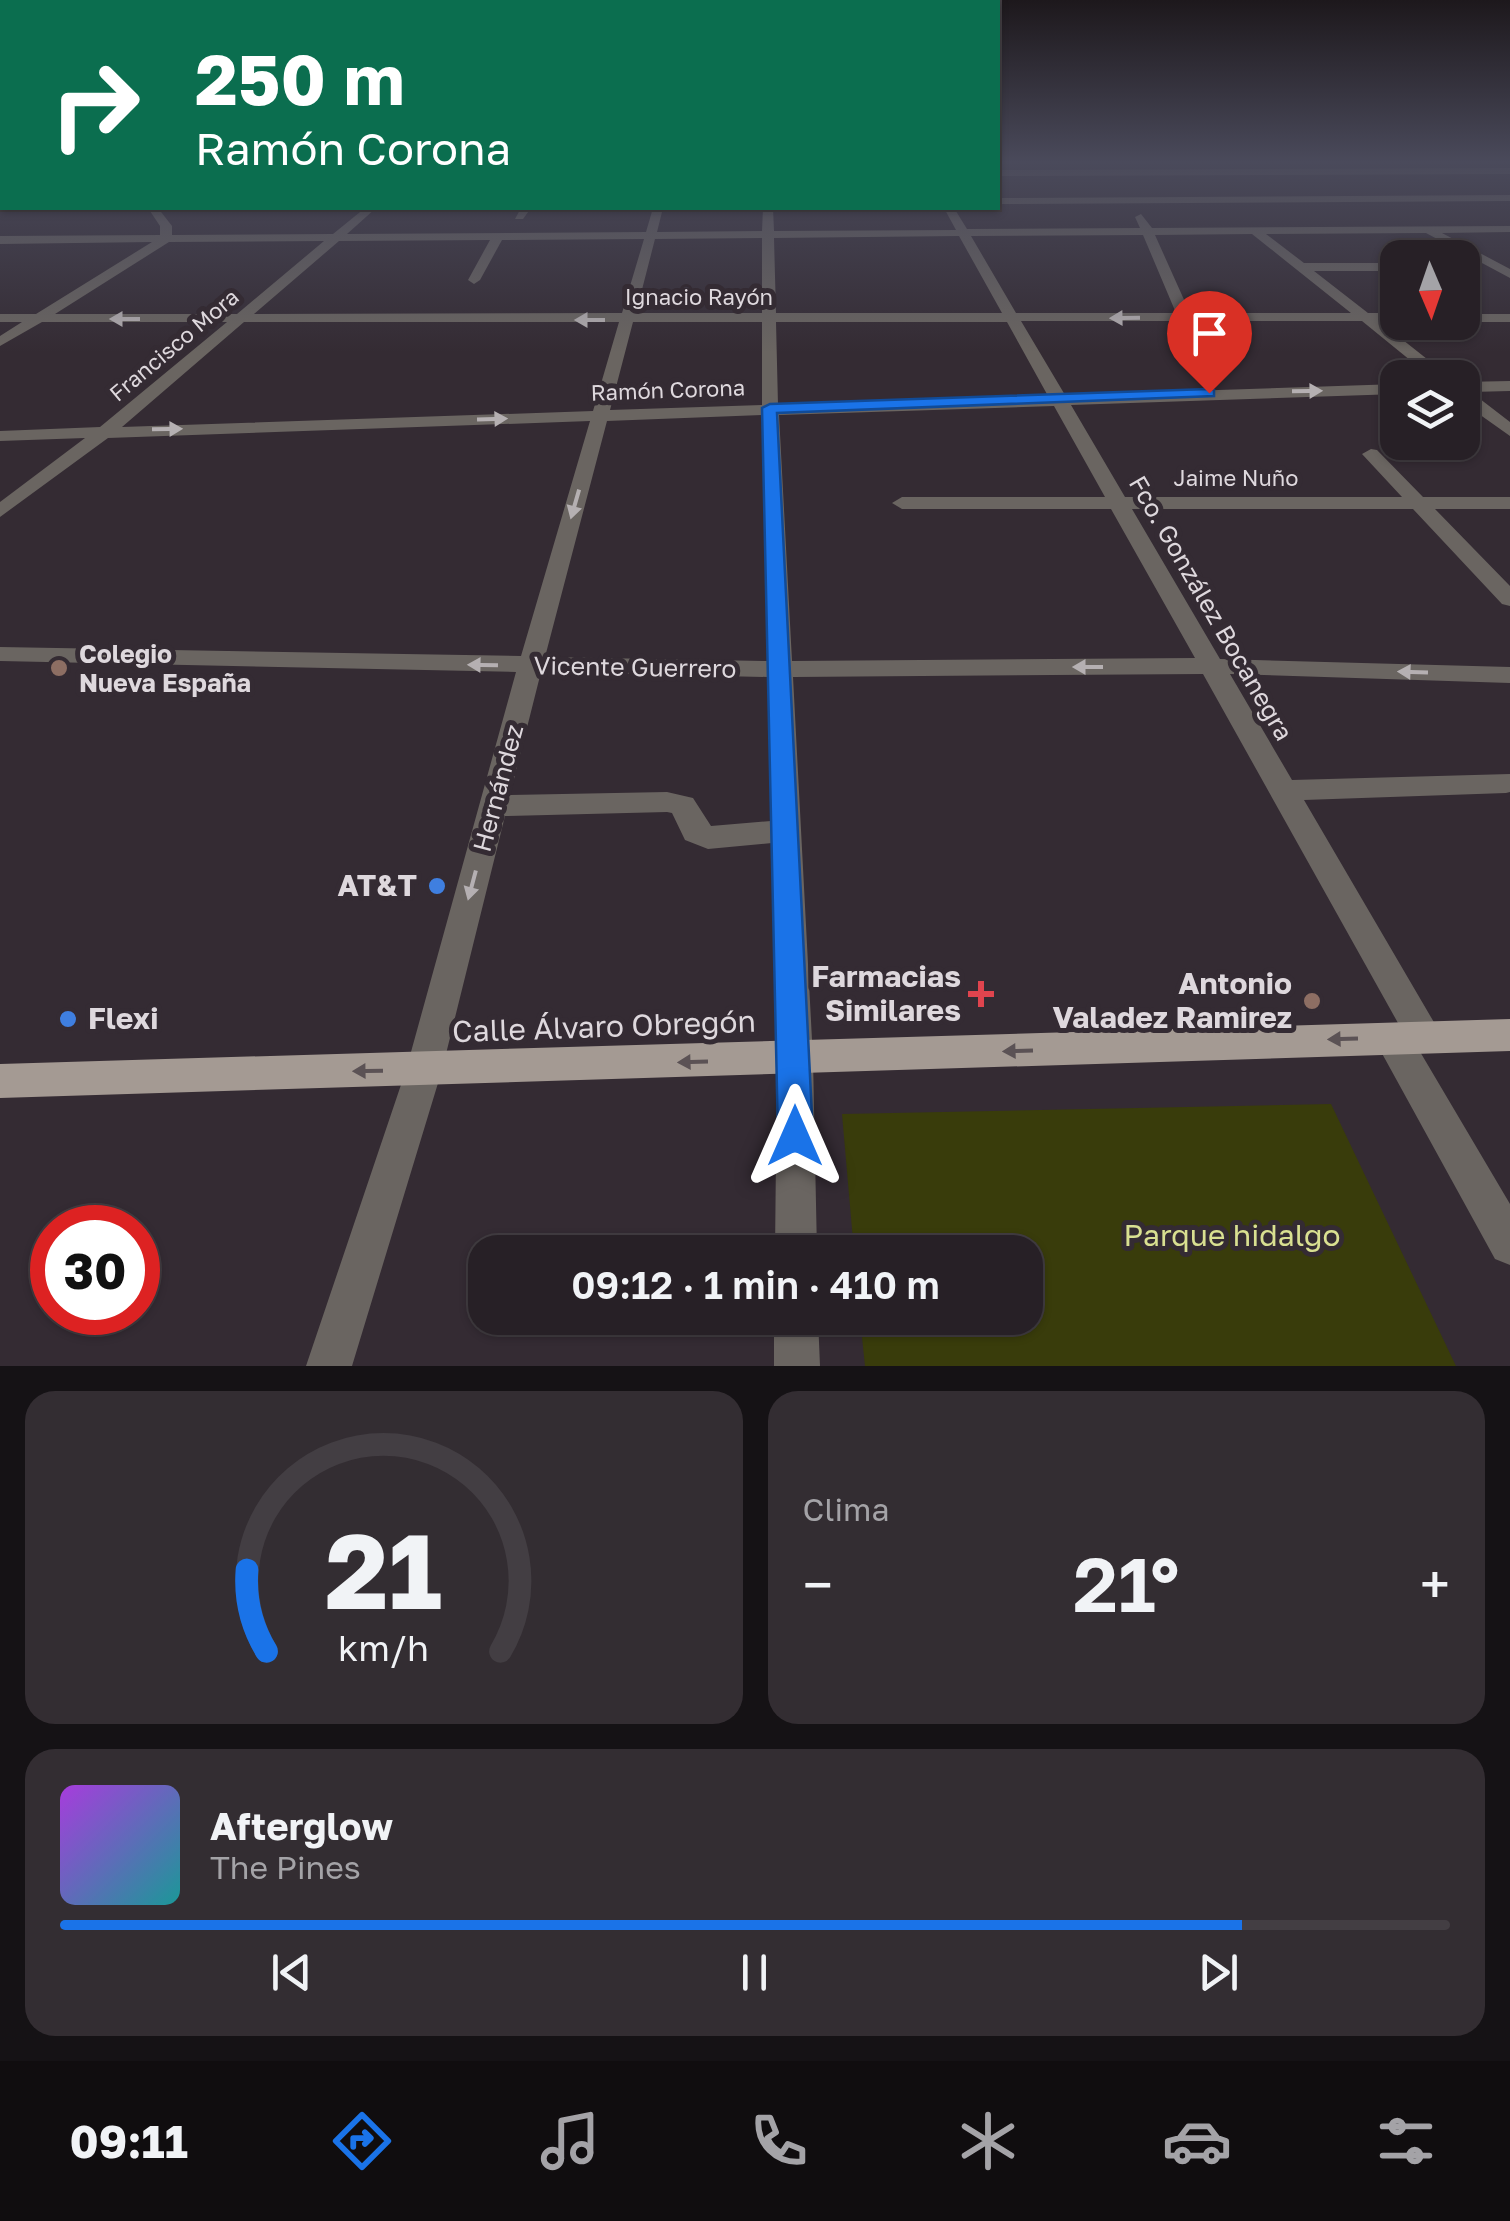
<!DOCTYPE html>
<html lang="es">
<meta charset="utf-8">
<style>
body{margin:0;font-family:"Golos Text",sans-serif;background:#332d32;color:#f1f3f6;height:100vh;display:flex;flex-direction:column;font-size:38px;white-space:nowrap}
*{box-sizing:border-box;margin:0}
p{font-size:32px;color:#a4a3a7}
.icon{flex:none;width:55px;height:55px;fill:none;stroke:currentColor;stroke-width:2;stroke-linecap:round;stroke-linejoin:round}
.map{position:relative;height:1366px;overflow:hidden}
.panel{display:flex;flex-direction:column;gap:25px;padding:25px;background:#151215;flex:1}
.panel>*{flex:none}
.guide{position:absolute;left:0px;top:0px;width:1000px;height:210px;box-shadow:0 2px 8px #0004,0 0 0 2px #433e43;background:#0b6e4f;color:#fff;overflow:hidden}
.needle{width:65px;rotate:178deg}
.buttons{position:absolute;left:1380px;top:240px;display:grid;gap:20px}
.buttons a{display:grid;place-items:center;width:100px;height:100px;border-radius:20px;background:#272026;box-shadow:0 2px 8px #0004,0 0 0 2px #433e43;font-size:50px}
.speed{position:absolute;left:30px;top:1205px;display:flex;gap:20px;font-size:50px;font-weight:700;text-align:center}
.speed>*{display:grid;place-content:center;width:130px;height:130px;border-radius:50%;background:#272026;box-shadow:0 2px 8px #0004,0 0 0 2px #433e43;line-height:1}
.speed .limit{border:15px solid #d22;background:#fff;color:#111}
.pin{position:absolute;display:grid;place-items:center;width:85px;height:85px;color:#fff;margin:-102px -42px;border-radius:50% 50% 50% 0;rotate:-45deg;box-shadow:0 0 10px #0007}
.pin .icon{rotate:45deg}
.me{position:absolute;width:110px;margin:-55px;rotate:0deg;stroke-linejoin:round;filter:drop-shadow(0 0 8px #0008)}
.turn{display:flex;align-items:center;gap:35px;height:210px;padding:0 30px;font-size:45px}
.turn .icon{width:130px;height:130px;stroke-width:2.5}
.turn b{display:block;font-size:70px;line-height:85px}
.big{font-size:75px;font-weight:600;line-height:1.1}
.panel .widget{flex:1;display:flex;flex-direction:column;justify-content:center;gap:15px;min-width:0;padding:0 35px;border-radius:30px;background:#332d32}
.panel .dial{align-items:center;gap:0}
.dial svg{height:260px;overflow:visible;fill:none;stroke:#433e43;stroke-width:7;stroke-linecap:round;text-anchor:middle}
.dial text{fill:#f1f3f6;stroke:none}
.song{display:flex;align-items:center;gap:30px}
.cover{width:120px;height:120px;border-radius:15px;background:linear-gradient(135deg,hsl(280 70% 55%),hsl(180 70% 35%))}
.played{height:10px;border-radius:5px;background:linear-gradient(90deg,#1a73e8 85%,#433e43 85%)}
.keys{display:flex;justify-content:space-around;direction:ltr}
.heat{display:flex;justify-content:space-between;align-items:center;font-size:55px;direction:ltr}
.panel .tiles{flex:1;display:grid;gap:25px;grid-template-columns:1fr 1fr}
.widget:last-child{grid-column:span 2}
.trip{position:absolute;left:468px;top:1235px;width:575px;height:100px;border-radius:30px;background:#272026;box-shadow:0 2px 8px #0004,0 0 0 2px #433e43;font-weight:600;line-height:100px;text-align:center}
.tabs{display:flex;height:160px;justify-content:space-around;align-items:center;background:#100d0f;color:#a4a3a7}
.tabs .icon{width:70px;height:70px}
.tabs .current{color:#1a73e8}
.tabs b{font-size:45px;color:#f1f3f6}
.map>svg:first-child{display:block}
</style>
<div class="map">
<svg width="1510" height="1366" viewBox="0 0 1510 1366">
<rect width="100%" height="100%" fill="#342b33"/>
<polygon fill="#393c0b" points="1331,1104 1456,1366 865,1366 860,1318 1025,1318 1025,1252 854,1252 842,1114"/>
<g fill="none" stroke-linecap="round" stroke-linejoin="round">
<g fill="#6a6561" fill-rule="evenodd">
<polygon points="1510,168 1510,174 998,176 998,170"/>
<polygon points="1510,195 1510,201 998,204 998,198"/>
<path d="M148 208H158L172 226V235L333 234 365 208H376L347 234 646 232 653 208H663L657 232 762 231 763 208H773L774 231 956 230 944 208H954L967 229 1140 228 1135 217 1141 214 1152 228 1510 226V232L1442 233 1510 269V278L1426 233 1266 234 1304 263H1398V271H1314L1368 313H1398V321H1379L1451 378H1432L1362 321H1021L1065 395 1398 384V394L1071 405 1125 497H1402L1362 454 1371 449 1377 450 1423 497H1510V509H1435L1510 586V606L1502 604 1413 509H1132L1220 659 1510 667V683L1230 674 1292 780 1510 774V792L1506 793 1304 800 1442 1036 1437 1047 1419 1050 1510 1204V1265L1495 1259 1379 1048 1374 1037 1379 1026 1398 1023 1203 674 793 677 813 1059 817 1252H775L777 1059 772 843 708 849 685 840 672 813 667 812 505 816 442 1070 352 1366H306L406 1070 516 672 0 661V647L521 656 590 421 108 438 0 517V502L85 438 0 441V431L100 427 227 322H42L0 346V336L22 322H0V314H36L152 242 0 244V236L160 235V226ZM1252 234 1351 313H1190L1155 235ZM1143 235 1176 313H1016L971 236ZM959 236 1002 313H776L774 238ZM762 238V313H636L655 239ZM644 239 622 313 254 314 339 241 490 240 468 280 474 284 480 280 502 240ZM324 241 237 314H55L169 242ZM244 322H619L593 411 122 427ZM633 322H762V405L610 410ZM776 322H1007L1048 396 778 405ZM1054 406 1105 497H902L892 503 902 509H1111L1195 658 792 661 779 415ZM762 415 768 661 545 657 607 421ZM541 672 768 677 771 821 711 826 693 798 667 792 510 795Z"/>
<polygon points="521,208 531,208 523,219 515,219"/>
<rect x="1462" y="314" width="48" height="8"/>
<polygon points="1510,381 1510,391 1471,392 1510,422 1510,436 1462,402 1462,382"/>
<polygon points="774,1318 818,1318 820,1366 774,1366"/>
</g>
<polygon fill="#a49a93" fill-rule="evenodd" points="1510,1019 1510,1051 0,1098 0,1064"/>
</g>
<defs><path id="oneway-solid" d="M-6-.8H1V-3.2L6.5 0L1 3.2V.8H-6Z" transform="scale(2.5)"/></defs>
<g fill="#b5b0b2">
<use href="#oneway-solid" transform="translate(1125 318) rotate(179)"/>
<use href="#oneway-solid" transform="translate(125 319) rotate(-180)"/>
<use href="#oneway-solid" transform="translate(590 320) rotate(-180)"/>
<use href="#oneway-solid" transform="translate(1307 391) rotate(-1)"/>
<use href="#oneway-solid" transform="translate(492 419) rotate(-2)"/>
<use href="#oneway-solid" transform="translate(167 429) rotate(-1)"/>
<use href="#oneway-solid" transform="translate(575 504) rotate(106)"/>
<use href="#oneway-solid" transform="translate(483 665) rotate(-179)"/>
<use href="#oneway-solid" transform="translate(1088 667) rotate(180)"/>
<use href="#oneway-solid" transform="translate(1413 672) rotate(-178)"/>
<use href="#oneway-solid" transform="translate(472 885) rotate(105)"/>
</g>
<g fill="#5b5255">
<use href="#oneway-solid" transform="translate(1343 1039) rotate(178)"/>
<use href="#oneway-solid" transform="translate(1018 1051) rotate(178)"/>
<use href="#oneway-solid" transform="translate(693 1062) rotate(178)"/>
<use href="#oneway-solid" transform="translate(368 1071) rotate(179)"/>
</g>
<linearGradient id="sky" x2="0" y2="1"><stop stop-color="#1d181c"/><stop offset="0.46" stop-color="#4a4a5b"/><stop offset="1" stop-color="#4a4a5b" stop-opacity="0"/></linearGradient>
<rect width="1510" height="352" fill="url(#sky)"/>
<polygon fill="#1a73e8" stroke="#114b97" stroke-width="2.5" points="1209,389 1214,390 1214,396 777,413 813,1136 808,1149 795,1154 783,1149 778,1136 762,408 770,404"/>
<g fill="#8d6e63" stroke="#342b33" stroke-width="4">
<circle cx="59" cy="668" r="10"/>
<circle cx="1312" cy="1001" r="10"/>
</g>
<g fill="#3f7fe0" stroke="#342b33" stroke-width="4">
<circle cx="437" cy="886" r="10"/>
<circle cx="68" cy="1019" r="10"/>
</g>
<path fill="#e0444e" stroke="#342b33" stroke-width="4" d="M976 979h10v10h10v10h-10v10h-10v-10h-10v-10h10z"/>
<g text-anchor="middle" stroke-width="10" stroke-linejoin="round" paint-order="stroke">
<g font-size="22" fill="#ded8dd" stroke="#342b33">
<text x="699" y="305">Ignacio Rayón</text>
<text transform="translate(174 345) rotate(-40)" y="8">Francisco Mora</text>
<text transform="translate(668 390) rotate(-2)" y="8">Ramón Corona</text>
<text x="1236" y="486">Jaime Nuño</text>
</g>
<g font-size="25" fill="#ded8dd" stroke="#342b33">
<text transform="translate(1211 608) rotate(60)" y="9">Fco. González Bocanegra</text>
<text transform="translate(635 667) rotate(1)" y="9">Vicente Guerrero</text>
<text transform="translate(498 788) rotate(-75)" y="9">Hernández</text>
</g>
<g font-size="25" font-weight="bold" fill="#ded8dd" stroke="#342b33" text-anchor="start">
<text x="79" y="663">Colegio<tspan x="79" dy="29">Nueva España</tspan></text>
</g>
<g font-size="30" font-weight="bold" fill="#ded8dd" stroke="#342b33" text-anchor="end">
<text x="417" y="896">AT&amp;T</text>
<text x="961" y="987">Farmacias<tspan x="961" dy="34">Similares</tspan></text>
<text x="1292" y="994">Antonio<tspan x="1292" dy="34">Valadez Ramirez</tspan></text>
<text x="88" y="1029" text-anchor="start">Flexi</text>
</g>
<g font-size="30" fill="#ded8dd" stroke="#342b33">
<text transform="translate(604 1027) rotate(-2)" y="10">Calle Álvaro Obregón</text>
</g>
<g font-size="30" fill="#d9e091" stroke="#342b33">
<text x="1232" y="1246">Parque hidalgo</text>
</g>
</g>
</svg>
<div class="buttons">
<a><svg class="needle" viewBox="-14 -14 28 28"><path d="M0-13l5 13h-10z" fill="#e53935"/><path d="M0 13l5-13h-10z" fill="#a4a3a7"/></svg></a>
<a><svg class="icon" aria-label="layers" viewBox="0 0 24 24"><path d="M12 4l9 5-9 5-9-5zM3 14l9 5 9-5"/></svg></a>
</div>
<div class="speed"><div class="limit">30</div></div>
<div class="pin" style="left:1209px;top:393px;background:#d93025"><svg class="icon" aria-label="arrive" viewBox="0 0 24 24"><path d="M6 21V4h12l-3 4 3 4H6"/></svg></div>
<svg class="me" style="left:795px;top:1136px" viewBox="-20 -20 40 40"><path d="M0-17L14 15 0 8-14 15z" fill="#1a73e8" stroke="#fff" stroke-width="4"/></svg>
<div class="trip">09:12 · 1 min · 410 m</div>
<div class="guide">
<div class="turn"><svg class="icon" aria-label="right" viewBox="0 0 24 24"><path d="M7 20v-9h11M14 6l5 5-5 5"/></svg><div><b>250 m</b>Ramón Corona</div></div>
</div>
</div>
<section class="panel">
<div class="tiles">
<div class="widget dial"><svg viewBox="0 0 100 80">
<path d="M14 69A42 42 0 1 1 86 69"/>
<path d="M14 69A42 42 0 0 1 8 44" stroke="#1a73e8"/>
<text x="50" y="56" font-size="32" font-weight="700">21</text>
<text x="50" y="72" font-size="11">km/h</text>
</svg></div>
<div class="widget"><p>Clima</p>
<div class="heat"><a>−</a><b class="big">21°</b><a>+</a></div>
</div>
<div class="widget">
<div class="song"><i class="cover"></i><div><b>Afterglow</b><p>The Pines</p></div></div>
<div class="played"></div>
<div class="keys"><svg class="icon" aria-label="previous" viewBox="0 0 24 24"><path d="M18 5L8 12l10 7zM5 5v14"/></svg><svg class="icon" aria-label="pause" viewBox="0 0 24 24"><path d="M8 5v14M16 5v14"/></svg><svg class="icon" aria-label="next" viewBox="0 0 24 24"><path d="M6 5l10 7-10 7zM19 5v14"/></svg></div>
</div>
</div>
</section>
<nav class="tabs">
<b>09:11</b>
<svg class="icon current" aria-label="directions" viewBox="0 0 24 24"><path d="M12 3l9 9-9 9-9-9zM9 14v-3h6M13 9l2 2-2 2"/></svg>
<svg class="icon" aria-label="music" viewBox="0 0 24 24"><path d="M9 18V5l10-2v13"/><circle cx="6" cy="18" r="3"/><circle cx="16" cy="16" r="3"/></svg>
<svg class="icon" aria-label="phone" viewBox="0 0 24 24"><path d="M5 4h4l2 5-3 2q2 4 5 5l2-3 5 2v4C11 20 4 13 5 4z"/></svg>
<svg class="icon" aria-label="climate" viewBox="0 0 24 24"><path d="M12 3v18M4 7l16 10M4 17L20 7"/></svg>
<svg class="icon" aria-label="car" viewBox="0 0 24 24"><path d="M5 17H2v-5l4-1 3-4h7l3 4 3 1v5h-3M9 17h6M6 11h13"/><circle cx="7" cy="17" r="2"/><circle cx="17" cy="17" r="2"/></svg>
<svg class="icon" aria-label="filters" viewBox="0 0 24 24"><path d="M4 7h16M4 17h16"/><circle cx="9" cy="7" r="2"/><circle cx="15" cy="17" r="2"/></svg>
</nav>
